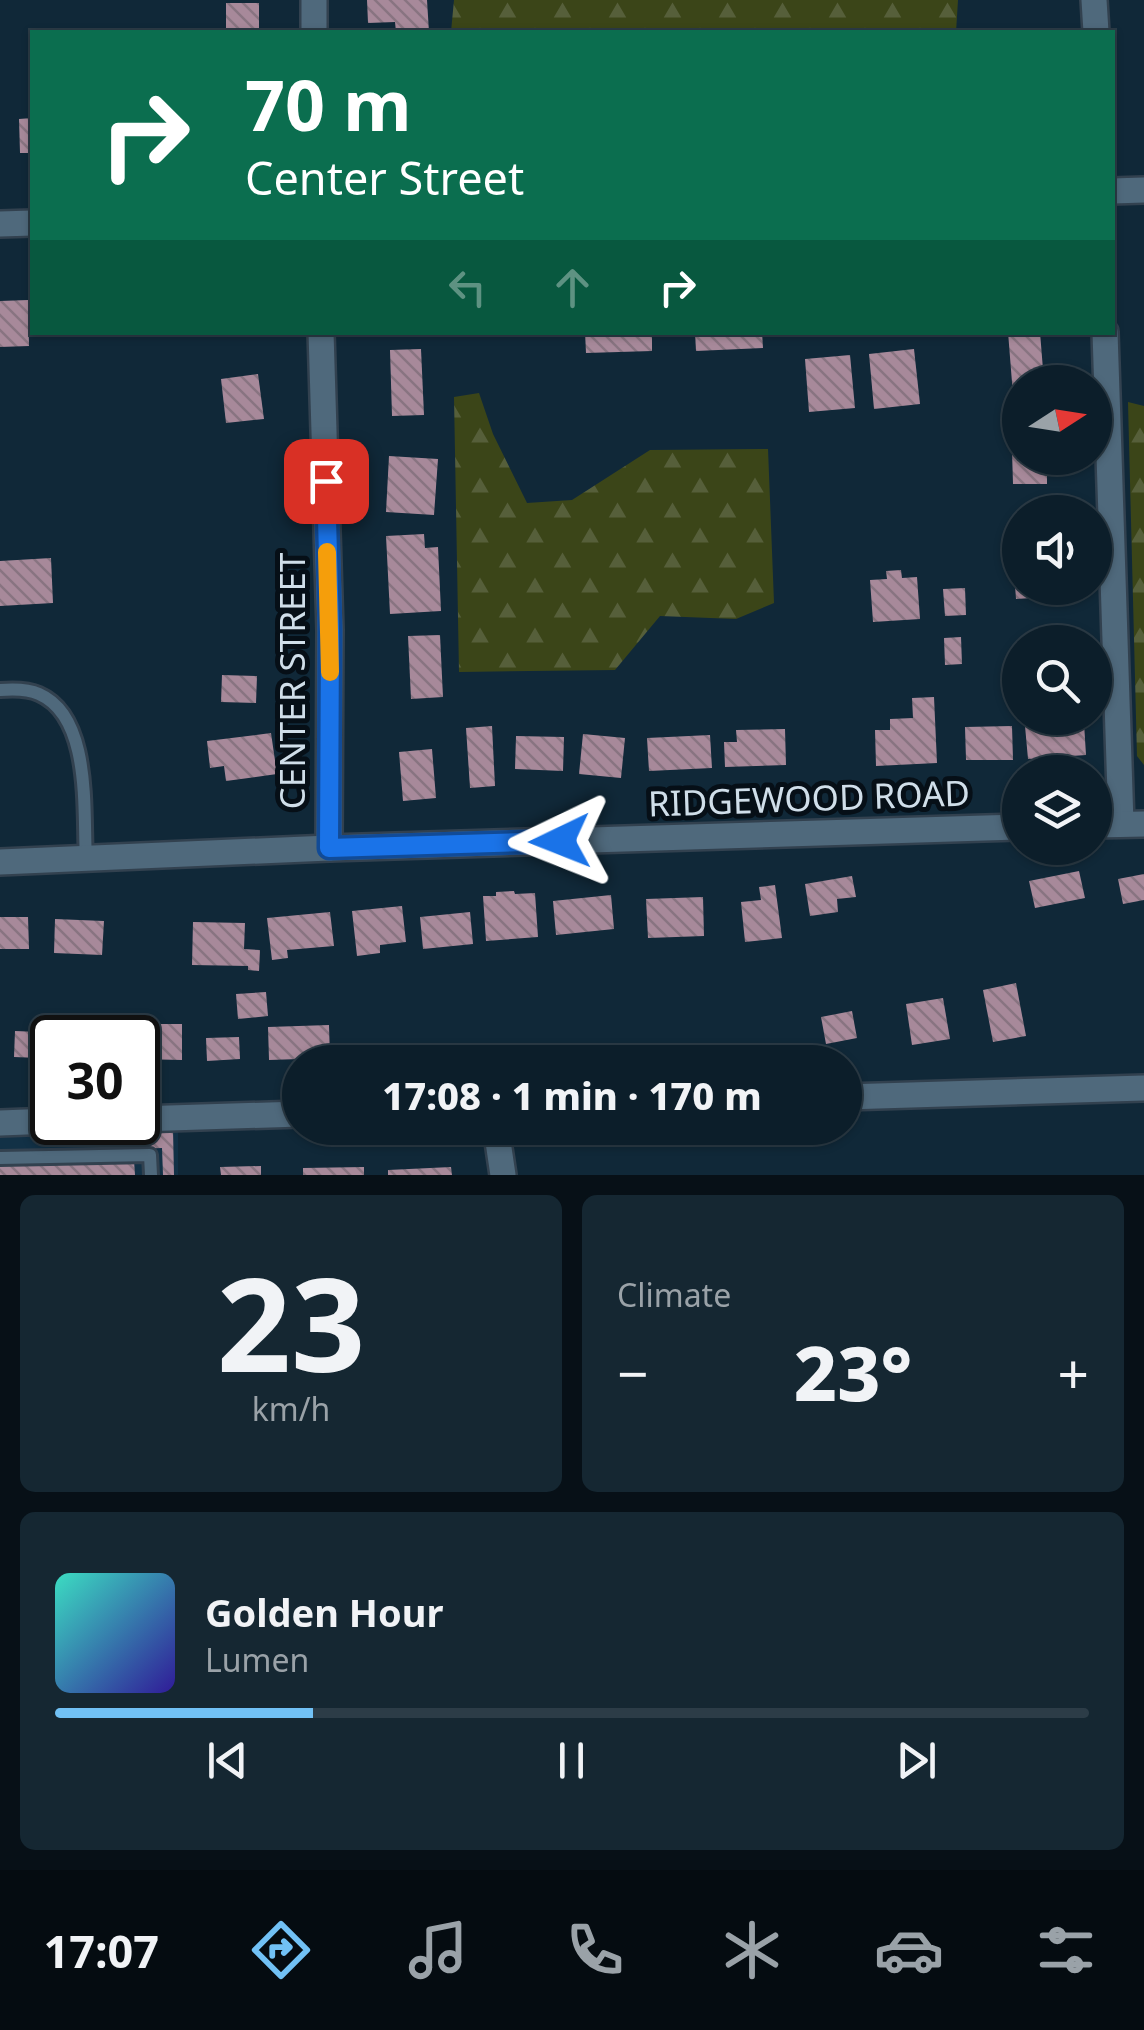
<!DOCTYPE html>
<meta charset="utf-8">
<style>
body{margin:0;font-family:"Noto Sans",sans-serif;background:#152732;color:#f1f3f6;height:100vh;display:flex;flex-direction:column;font-size:38px;white-space:nowrap}
*{box-sizing:border-box;margin:0}
p{font-size:32px;color:#9aa2a8}
.icon{flex:none;width:55px;height:55px;fill:none;stroke:currentColor;stroke-width:2;stroke-linecap:round;stroke-linejoin:round}
.map{position:relative;height:1175px;overflow:hidden}
.details{display:flex;flex-direction:column;gap:20px;padding:20px;background:#071017;flex:1}
.details>*{flex:none}
.guide{position:absolute;left:30px;top:30px;width:1085px;height:305px;border-radius:0px;box-shadow:0 2px 8px #0004,0 0 0 2px #2c3c47;background:#0b6e4f;color:#fff;overflow:hidden}
.needle{width:65px;rotate:78deg}
.tools{position:absolute;left:1002px;top:365px;display:grid;gap:20px}
.tools a{display:grid;place-items:center;width:110px;height:110px;border-radius:50%;background:#0c1e2a;box-shadow:0 2px 8px #0004,0 0 0 2px #2c3c47;font-size:50px}
.speed{position:absolute;left:30px;top:1015px;display:flex;gap:20px;font-size:50px;font-weight:700;text-align:center}
.speed>*{display:grid;place-content:center;width:130px;height:130px;border-radius:50%;background:#0c1e2a;box-shadow:0 2px 8px #0004,0 0 0 2px #2c3c47;line-height:1}
.speed .limit{border:5px solid #111;border-radius:15px;background:#fff;color:#111}
.pin{position:absolute;display:grid;place-items:center;width:85px;height:85px;color:#fff;margin:-42px;border-radius:20px;box-shadow:0 5px 15px #0006}
.me{position:absolute;width:110px;margin:-55px;rotate:268deg;stroke-linejoin:round;filter:drop-shadow(0 0 8px #0008)}
.turn{display:flex;align-items:center;gap:35px;height:210px;padding:0 50px;font-size:45px}
.turn .icon{width:130px;height:130px;stroke-width:2.5}
.turn b{display:block;font-size:70px;line-height:85px}
.lanes{display:flex;align-items:center;height:95px;padding:0 50px;background:#0003;justify-content:center;gap:50px;direction:ltr}
.lanes .off{opacity:.35}
.big{font-size:75px;font-weight:800;line-height:1.1}
.details .tile{flex:1;display:flex;flex-direction:column;justify-content:center;gap:15px;min-width:0;padding:0 35px;border-radius:15px;background:#152732}
.details .dial{align-items:center;gap:0}
.dial b{font-size:130px;line-height:1}
.song{display:flex;align-items:center;gap:30px}
.cover{width:120px;height:120px;border-radius:15px;background:linear-gradient(135deg,hsl(170 70% 55%),hsl(250 70% 35%))}
.played{height:10px;border-radius:5px;background:linear-gradient(90deg,#71c1f5 25%,#2c3c47 25%)}
.keys{display:flex;justify-content:space-around;direction:ltr}
.heat{display:flex;justify-content:space-between;align-items:center;font-size:55px;direction:ltr}
.details .tiles{flex:1;display:grid;gap:20px;grid-template-columns:1fr 1fr}
.tile:last-child{grid-column:span 2}
.trip{position:absolute;left:282px;top:1045px;width:580px;height:100px;border-radius:50px;background:#0c1e2a;box-shadow:0 2px 8px #0004,0 0 0 2px #2c3c47;font-weight:800;line-height:100px;text-align:center}
.dock{display:flex;height:160px;justify-content:space-around;align-items:center;background:#050c11;color:#9aa2a8}
.dock .icon{width:70px;height:70px}
.dock .current{color:#71c1f5}
.dock b{font-size:45px;color:#f1f3f6}
.map>svg:first-child{display:block}
</style>
<div class="map">
<svg width="1144" height="1175" viewBox="0 0 1144 1175">
<defs>
<pattern id="forest-firs" width="22" height="20" patternUnits="userSpaceOnUse" patternTransform="scale(2.5)"><rect width="22" height="20" fill="#3b4518"/><path d="M5 1l3.5 6h-7zM16 11l3.5 6h-7z" fill="#565f3a"/></pattern>
<pattern id="building-back-hatch" width="6" height="6" patternUnits="userSpaceOnUse" patternTransform="scale(2.5)"><rect width="6" height="6" fill="#a7899a"/><path d="M-1 5l2 2M0 0l6 6M5-1l2 2" fill="none" stroke="#887481"/></pattern>
</defs>
<rect width="100%" height="100%" fill="#102838"/>
<polygon fill="#123146" points="178,1127 178,1175 0,1175 0,1132"/>
<g fill="url(#forest-firs)">
<polygon points="454,0 958,0 956,32 736,32 676,28 575,32 451,32"/>
<polygon points="479,393 493,434 527,503 572,500 650,450 768,449 774,603 736,619 660,616 615,670 459,672 454,397"/>
<polygon points="1128,402 1144,406 1144,765 1137,756"/>
</g>
<g fill="url(#building-back-hatch)">
<polygon points="367,0 427,0 429,32 396,32 395,22 368,23"/>
<rect x="226" y="3" width="33" height="29"/>
<polygon points="32,118 32,153 20,153 19,119"/>
<polygon points="28,300 29,346 0,347 0,301"/>
<polygon points="585,332 652,332 652,351 586,353"/>
<polygon points="695,332 762,332 763,348 696,351"/>
<polygon points="1008,332 1040,332 1044,382 1020,382 1020,394 1013,395"/>
<polygon points="421,349 424,415 392,416 390,350"/>
<polygon points="914,349 920,404 874,409 869,354"/>
<polygon points="850,355 855,408 809,412 805,359"/>
<polygon points="258,374 264,419 226,423 221,379"/>
<polygon points="1011,419 1020,419 1020,458 1047,458 1047,484 1013,484"/>
<polygon points="389,456 438,459 434,515 386,512"/>
<polygon points="1011,532 1020,532 1020,588 1048,588 1048,597 1016,599"/>
<polygon points="424,534 425,548 438,547 441,611 390,614 386,536"/>
<polygon points="51,558 53,603 0,606 0,561"/>
<polygon points="901,570 902,578 917,577 920,619 873,622 870,580 887,579 886,571"/>
<polygon points="965,588 966,615 945,616 943,589"/>
<polygon points="440,635 443,697 411,699 408,636"/>
<polygon points="961,637 962,664 945,665 944,638"/>
<polygon points="222,675 257,676 256,703 221,702"/>
<polygon points="934,697 937,763 876,766 875,730 890,730 890,719 913,718 912,698"/>
<polygon points="1084,723 1086,755 1028,759 1025,726"/>
<polygon points="492,726 495,786 470,788 466,728"/>
<polygon points="1012,726 1013,760 966,760 965,727"/>
<polygon points="785,729 786,765 725,767 724,742 737,742 736,730"/>
<polygon points="271,733 277,774 226,781 224,766 210,768 207,741"/>
<polygon points="583,734 625,738 621,778 579,774"/>
<polygon points="710,735 712,768 649,771 647,738"/>
<polygon points="516,736 564,737 563,771 515,769"/>
<polygon points="432,749 436,798 403,801 399,752"/>
<polygon points="1079,871 1085,898 1035,908 1029,881"/>
<polygon points="1144,874 1144,900 1123,904 1118,879"/>
<polygon points="852,876 856,897 837,899 838,912 810,916 805,884"/>
<polygon points="775,885 782,938 745,942 741,902 761,900 759,887"/>
<polygon points="514,891 515,894 535,893 538,937 486,941 483,896 496,896 496,892"/>
<polygon points="611,895 614,929 556,935 553,901"/>
<polygon points="703,897 704,936 648,938 646,899"/>
<polygon points="402,906 406,942 380,945 380,953 357,956 352,911"/>
<polygon points="330,912 334,946 287,950 288,958 272,960 267,918"/>
<polygon points="470,912 473,944 423,949 420,917"/>
<polygon points="0,917 28,917 29,949 0,949"/>
<polygon points="55,919 104,921 102,955 54,953"/>
<polygon points="193,922 245,923 244,949 260,950 259,971 248,970 248,966 192,965"/>
<polygon points="1016,983 1026,1036 993,1042 983,990"/>
<polygon points="266,992 268,1016 238,1019 236,994"/>
<polygon points="943,998 950,1039 912,1045 906,1004"/>
<polygon points="852,1011 857,1038 826,1044 821,1017"/>
<polygon points="131,1024 182,1024 182,1060 138,1059 138,1038 131,1038"/>
<polygon points="329,1025 330,1058 269,1060 268,1027"/>
<polygon points="15,1031 40,1032 39,1058 14,1057"/>
<polygon points="239,1037 240,1059 207,1061 206,1038"/>
<polygon points="173,1130 174,1175 163,1175 162,1148 101,1150 101,1132"/>
<polygon points="134,1160 135,1175 0,1175 0,1166"/>
<polygon points="261,1166 261,1175 221,1175 220,1167"/>
<polygon points="364,1167 364,1175 303,1175 303,1168"/>
<polygon points="451,1167 452,1175 388,1175 388,1170"/>
</g>
<g fill="none" stroke-linecap="round" stroke-linejoin="round">
<defs>
<g id="lane">
<path d="M0 690C12 689 28 689 39 694 92 717 83 812 86 859"/>
<polyline points="0,1158 150,1155 151,1175"/>
</g>
<g id="street">
<polyline points="314,0 314,32"/>
<polyline points="1094,0 1096,32"/>
<polyline points="1112,191 1144,190"/>
<polyline points="0,224 32,223"/>
<polyline points="321,332 330,630 329,848"/>
<polyline points="1105,332 1121,824"/>
<polyline points="1095,825 1144,824"/>
<polyline points="0,862 329,848 1020,827"/>
<polyline points="845,1097 1144,1088"/>
<polyline points="138,1119 300,1114"/>
<polyline points="0,1123 52,1121"/>
<polyline points="496,1128 503,1175"/>
</g>
</defs>
<use href="#lane" stroke="#32414f" stroke-width="18"/>
<use href="#street" stroke="#32414f" stroke-width="30"/>
<use href="#lane" stroke="#4f697c" stroke-width="12"/>
<use href="#street" stroke="#4f697c" stroke-width="25"/>
</g>
<g fill="none" stroke-linecap="round" stroke-linejoin="round">
<defs>
<polyline id="route" points="326,481 330,630 329,848 560,841"/>
</defs>
<use href="#route" stroke="#114b97" stroke-width="25"/>
<use href="#route" stroke="#1a73e8" stroke-width="18"/>
<polyline stroke="#f59e0b" stroke-width="18" points="327,552 330,672"/>
</g>
<g text-anchor="middle" stroke-width="10" stroke-linejoin="round" paint-order="stroke">
<g font-size="35" fill="#d0dee9" stroke="#060f17">
<text transform="translate(293 681) rotate(-90)" y="12">CENTER STREET</text>
<text transform="translate(809 799) rotate(-2)" y="12">RIDGEWOOD ROAD</text>
</g>
</g>
</svg>
<div class="tools">
<a><svg class="needle" viewBox="-14 -14 28 28"><path d="M0-13l5 13h-10z" fill="#e53935"/><path d="M0 13l5-13h-10z" fill="#9aa2a8"/></svg></a>
<a><svg class="icon" aria-label="sound" viewBox="0 0 24 24"><path d="M4 9h4l5-4v14l-5-4H4zM17 9q2 3 0 6"/></svg></a>
<a><svg class="icon" aria-label="search" viewBox="0 0 24 24"><circle cx="10" cy="10" r="6"/><path d="M15 15l6 6"/></svg></a>
<a><svg class="icon" aria-label="layers" viewBox="0 0 24 24"><path d="M12 4l9 5-9 5-9-5zM3 14l9 5 9-5"/></svg></a>
</div>
<div class="speed"><div class="limit">30</div></div>
<div class="pin" style="left:326px;top:481px;background:#d93025"><svg class="icon" aria-label="arrive" viewBox="0 0 24 24"><path d="M6 21V4h12l-3 4 3 4H6"/></svg></div>
<svg class="me" style="left:560px;top:841px" viewBox="-20 -20 40 40"><path d="M0-17L14 15 0 8-14 15z" fill="#1a73e8" stroke="#fff" stroke-width="4"/></svg>
<div class="trip">17:08 · 1 min · 170 m</div>
<div class="guide">
<div class="turn"><svg class="icon" aria-label="right" viewBox="0 0 24 24"><path d="M7 20v-9h11M14 6l5 5-5 5"/></svg><div><b>70 m</b>Center Street</div></div>
<div class="lanes"><svg class="icon off" aria-label="left" viewBox="0 0 24 24"><path d="M17 20v-9H6M10 6l-5 5 5 5"/></svg><svg class="icon off" aria-label="ahead" viewBox="0 0 24 24"><path d="M12 20V5M6 11l6-6 6 6"/></svg><svg class="icon" aria-label="right" viewBox="0 0 24 24"><path d="M7 20v-9h11M14 6l5 5-5 5"/></svg></div>
</div>
</div>
<section class="details">
<div class="tiles">
<div class="tile dial"><b>23</b><p>km/h</p></div>
<div class="tile"><p>Climate</p>
<div class="heat"><a>−</a><b class="big">23°</b><a>+</a></div>
</div>
<div class="tile">
<div class="song"><i class="cover"></i><div><b>Golden Hour</b><p>Lumen</p></div></div>
<div class="played"></div>
<div class="keys"><svg class="icon" aria-label="previous" viewBox="0 0 24 24"><path d="M18 5L8 12l10 7zM5 5v14"/></svg><svg class="icon" aria-label="pause" viewBox="0 0 24 24"><path d="M8 5v14M16 5v14"/></svg><svg class="icon" aria-label="next" viewBox="0 0 24 24"><path d="M6 5l10 7-10 7zM19 5v14"/></svg></div>
</div>
</div>
</section>
<nav class="dock">
<b>17:07</b>
<svg class="icon current" aria-label="directions" viewBox="0 0 24 24"><path d="M12 3l9 9-9 9-9-9zM9 14v-3h6M13 9l2 2-2 2"/></svg>
<svg class="icon" aria-label="music" viewBox="0 0 24 24"><path d="M9 18V5l10-2v13"/><circle cx="6" cy="18" r="3"/><circle cx="16" cy="16" r="3"/></svg>
<svg class="icon" aria-label="phone" viewBox="0 0 24 24"><path d="M5 4h4l2 5-3 2q2 4 5 5l2-3 5 2v4C11 20 4 13 5 4z"/></svg>
<svg class="icon" aria-label="climate" viewBox="0 0 24 24"><path d="M12 3v18M4 7l16 10M4 17L20 7"/></svg>
<svg class="icon" aria-label="car" viewBox="0 0 24 24"><path d="M5 17H2v-5l4-1 3-4h7l3 4 3 1v5h-3M9 17h6M6 11h13"/><circle cx="7" cy="17" r="2"/><circle cx="17" cy="17" r="2"/></svg>
<svg class="icon" aria-label="filters" viewBox="0 0 24 24"><path d="M4 7h16M4 17h16"/><circle cx="9" cy="7" r="2"/><circle cx="15" cy="17" r="2"/></svg>
</nav>
